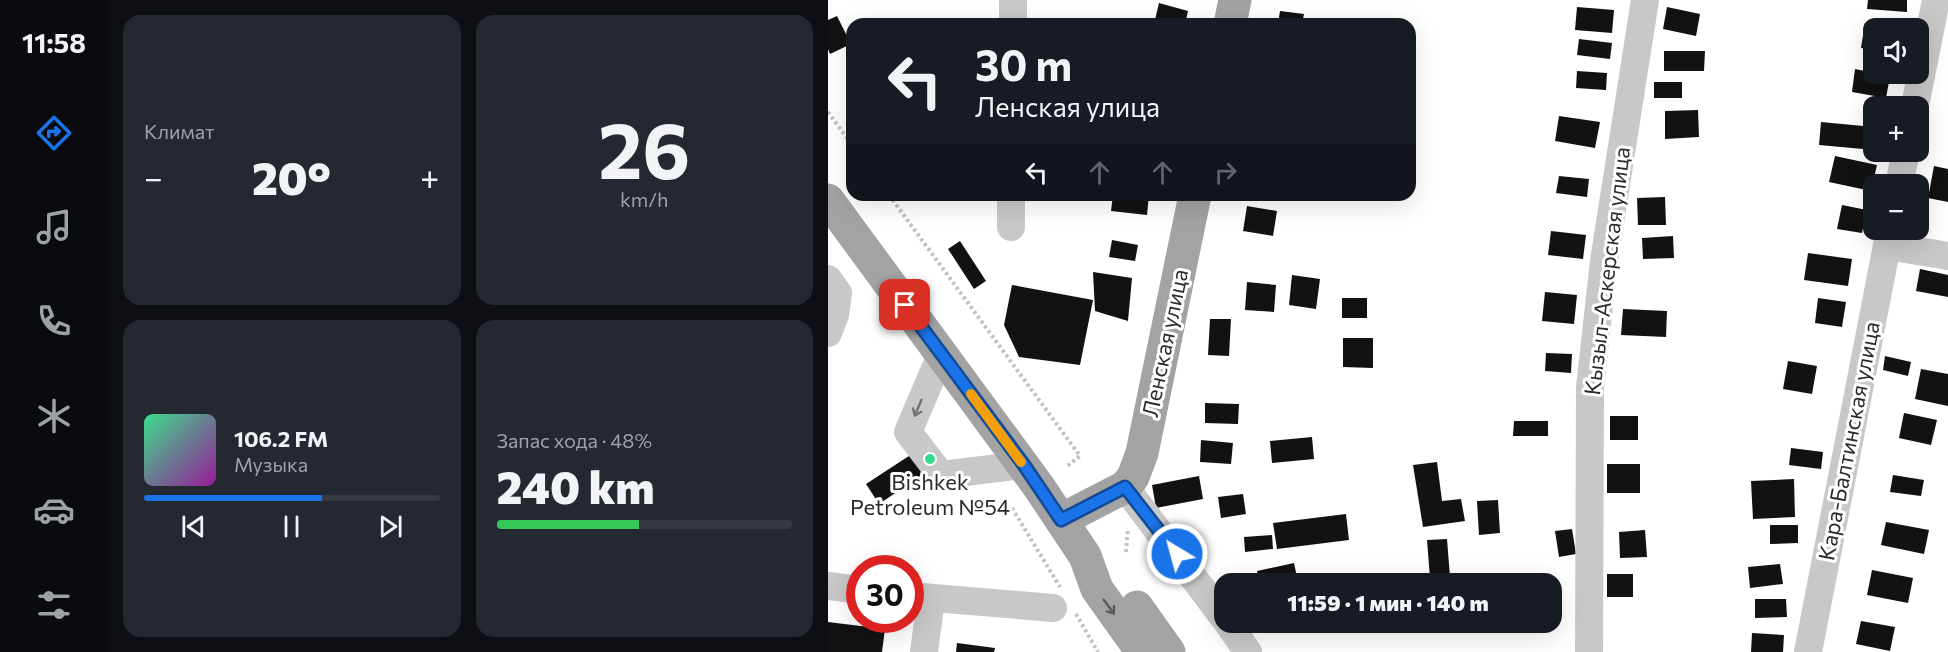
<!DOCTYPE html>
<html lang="ru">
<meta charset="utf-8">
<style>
body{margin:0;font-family:Commissioner,sans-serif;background:#242831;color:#f1f3f6;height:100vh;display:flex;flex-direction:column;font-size:22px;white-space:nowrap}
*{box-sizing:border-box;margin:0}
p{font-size:20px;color:#9ea1a6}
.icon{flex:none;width:33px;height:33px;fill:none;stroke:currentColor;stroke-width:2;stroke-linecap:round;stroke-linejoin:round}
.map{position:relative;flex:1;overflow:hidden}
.sheet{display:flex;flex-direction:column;gap:15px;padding:15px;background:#0d0f14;width:720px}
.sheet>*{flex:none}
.guide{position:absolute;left:18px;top:18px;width:570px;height:183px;border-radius:18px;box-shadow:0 6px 24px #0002;background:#171b24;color:#f1f3f6;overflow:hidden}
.tools{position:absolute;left:1035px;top:18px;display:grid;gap:12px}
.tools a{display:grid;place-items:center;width:66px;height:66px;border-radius:12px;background:#171b24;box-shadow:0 6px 24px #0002;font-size:30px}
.speed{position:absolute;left:18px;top:555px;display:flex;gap:12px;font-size:30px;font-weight:700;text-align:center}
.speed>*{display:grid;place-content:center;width:78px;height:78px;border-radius:50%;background:#171b24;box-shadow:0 6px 24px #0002;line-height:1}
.speed .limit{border:9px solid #d22;background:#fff;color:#111}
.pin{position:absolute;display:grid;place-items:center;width:51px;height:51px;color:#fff;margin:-26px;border-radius:12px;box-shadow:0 3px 9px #0006}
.me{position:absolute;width:66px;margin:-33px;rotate:323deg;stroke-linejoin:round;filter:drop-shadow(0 0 4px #0008)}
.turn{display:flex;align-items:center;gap:21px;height:126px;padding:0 30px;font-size:27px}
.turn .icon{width:78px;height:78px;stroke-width:2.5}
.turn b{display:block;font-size:42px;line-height:51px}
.lanes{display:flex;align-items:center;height:57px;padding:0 30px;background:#0003;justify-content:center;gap:30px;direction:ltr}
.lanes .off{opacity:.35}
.big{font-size:45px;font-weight:800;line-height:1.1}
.sheet .card{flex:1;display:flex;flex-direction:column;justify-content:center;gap:9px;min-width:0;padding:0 21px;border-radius:18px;background:#242831}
.sheet .dial{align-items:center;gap:0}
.dial b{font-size:78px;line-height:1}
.song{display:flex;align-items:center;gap:18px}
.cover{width:72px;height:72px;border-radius:9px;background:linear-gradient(135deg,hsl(150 70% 55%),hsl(300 70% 35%))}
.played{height:6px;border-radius:3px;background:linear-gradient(90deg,#1a73e8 60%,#363941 60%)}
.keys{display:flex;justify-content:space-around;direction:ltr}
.heat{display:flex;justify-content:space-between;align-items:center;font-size:33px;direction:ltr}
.charge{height:9px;border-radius:4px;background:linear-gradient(90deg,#34c759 48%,#363941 0)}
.sheet .tiles{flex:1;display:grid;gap:15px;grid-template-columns:repeat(2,1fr)}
.trip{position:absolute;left:386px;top:573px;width:348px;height:60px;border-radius:18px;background:#171b24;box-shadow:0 6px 24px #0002;font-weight:800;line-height:60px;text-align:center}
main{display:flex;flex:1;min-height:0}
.tab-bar{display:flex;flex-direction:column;width:108px;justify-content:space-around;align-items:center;background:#090b0e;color:#9ea1a6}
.tab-bar .icon{width:42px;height:42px}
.tab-bar .on{color:#1a73e8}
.tab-bar b{font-size:27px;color:#f1f3f6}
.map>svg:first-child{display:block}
</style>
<main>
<nav class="tab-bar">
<b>11:58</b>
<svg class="icon on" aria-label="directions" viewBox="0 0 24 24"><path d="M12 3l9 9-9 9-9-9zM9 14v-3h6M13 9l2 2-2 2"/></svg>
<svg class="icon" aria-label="music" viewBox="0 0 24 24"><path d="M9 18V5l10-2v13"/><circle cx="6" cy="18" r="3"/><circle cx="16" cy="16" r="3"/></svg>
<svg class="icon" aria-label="phone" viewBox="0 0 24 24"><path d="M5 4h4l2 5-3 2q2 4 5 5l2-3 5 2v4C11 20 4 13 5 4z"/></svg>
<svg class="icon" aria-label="climate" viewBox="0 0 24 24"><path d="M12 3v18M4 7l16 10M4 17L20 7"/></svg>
<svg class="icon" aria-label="car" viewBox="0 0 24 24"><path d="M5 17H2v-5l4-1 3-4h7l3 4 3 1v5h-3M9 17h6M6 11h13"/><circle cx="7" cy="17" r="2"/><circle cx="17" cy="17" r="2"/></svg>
<svg class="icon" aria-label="filters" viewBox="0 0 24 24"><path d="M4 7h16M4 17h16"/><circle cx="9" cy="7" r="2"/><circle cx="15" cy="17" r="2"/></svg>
</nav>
<section class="sheet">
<div class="tiles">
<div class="card"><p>Климат</p>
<div class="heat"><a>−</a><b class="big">20°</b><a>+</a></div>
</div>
<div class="card dial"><b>26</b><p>km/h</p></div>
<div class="card">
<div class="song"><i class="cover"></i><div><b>106.2 FM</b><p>Музыка</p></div></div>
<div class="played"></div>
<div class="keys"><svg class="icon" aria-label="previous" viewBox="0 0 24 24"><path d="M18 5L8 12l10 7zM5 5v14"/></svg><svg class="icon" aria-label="pause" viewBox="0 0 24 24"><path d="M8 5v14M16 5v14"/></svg><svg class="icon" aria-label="next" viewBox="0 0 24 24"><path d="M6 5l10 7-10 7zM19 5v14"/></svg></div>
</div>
<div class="card"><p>Запас хода · 48%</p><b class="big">240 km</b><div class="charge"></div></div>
</div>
</section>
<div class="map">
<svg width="1120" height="652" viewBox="0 0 1120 652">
<rect width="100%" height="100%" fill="#fff"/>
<g fill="#121212">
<polygon points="1040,0 1079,0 1079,12 1039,9"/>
<polygon points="331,3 360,11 357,24 326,24"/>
<polygon points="749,7 786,10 784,33 747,30"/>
<polygon points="839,7 872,14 868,36 835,29"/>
<polygon points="452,11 476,14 474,24 450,24"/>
<polygon points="9,16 23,44 2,54 0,49 0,20"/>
<polygon points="1037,23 1069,27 1069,28 1046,28 1046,50 1033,48"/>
<polygon points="751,39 784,43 782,59 749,55"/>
<polygon points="836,51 877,51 876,71 836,71"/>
<polygon points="1027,69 1062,76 1058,98 1024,92"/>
<polygon points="749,71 779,73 778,90 748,88"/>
<rect x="826" y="82" width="28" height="16"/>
<polygon points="870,110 871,137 837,139 837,111"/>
<polygon points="731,116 772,122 767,148 727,141"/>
<polygon points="993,122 1046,127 1046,150 991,145"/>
<polygon points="1007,156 1049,165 1043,191 1001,182"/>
<polygon points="1106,166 1120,169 1120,202 1100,198"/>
<polygon points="731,176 761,179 759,197 728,193"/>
<polygon points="285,195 321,195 319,215 283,211"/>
<polygon points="837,197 838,225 810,225 809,198"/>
<polygon points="1014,205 1039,210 1034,233 1009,229"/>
<polygon points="419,206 449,211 445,236 415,231"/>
<polygon points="723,231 758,235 755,259 720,255"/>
<polygon points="845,236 846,258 815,259 814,238"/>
<polygon points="284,240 310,245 307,261 281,257"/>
<polygon points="132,241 158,281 146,289 120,249"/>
<polygon points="980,253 1024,259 1020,286 976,280"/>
<polygon points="1092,269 1120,275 1120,297 1088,291"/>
<polygon points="265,272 304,278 300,321 267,311"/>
<polygon points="464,275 492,279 488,309 461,305"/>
<polygon points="419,282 448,285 446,312 417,310"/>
<polygon points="184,285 265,300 252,365 191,357 176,325"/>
<polygon points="717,292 749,295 746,324 714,321"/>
<rect x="514" y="298" width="25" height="20"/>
<polygon points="990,298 1018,302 1014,327 987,323"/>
<polygon points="795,309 839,311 838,337 793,335"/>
<polygon points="382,319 403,319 401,356 380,355"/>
<polygon points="515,338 545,338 545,368 515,367"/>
<polygon points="718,353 744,354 743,373 717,371"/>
<polygon points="1057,356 1083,362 1080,376 1055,370"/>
<polygon points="960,361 989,366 984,394 955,389"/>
<polygon points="1093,369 1120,374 1120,406 1087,399"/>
<polygon points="377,403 411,404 410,424 377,423"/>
<polygon points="1076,413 1109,420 1103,445 1071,438"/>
<rect x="782" y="416" width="28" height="24"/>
<polygon points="686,421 720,421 720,436 685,436"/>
<polygon points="484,437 486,459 444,463 442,441"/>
<polygon points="373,440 405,443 403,464 372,462"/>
<polygon points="963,448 995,452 993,469 961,465"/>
<polygon points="87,452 100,471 51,504 38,484"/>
<polygon points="609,462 614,501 633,499 637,521 595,527 585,465"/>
<rect x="779" y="464" width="33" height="29"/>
<polygon points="1065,475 1096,480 1093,496 1062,492"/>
<polygon points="371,476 375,499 328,508 324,485"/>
<polygon points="966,479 967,517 925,519 923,481"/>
<polygon points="415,494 418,514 393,518 390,497"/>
<polygon points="670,500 672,533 651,535 649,501"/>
<polygon points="518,514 521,540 449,549 445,523"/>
<polygon points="1058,522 1101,530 1096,554 1053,545"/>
<polygon points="942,525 970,525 970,543 942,544"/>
<polygon points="744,529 748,554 731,557 727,531"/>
<polygon points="817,530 819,557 792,558 791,532"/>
<polygon points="444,535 445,549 417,552 416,537"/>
<polygon points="619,539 622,577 602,578 599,540"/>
<polygon points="466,563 470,582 432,584 429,571"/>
<polygon points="952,564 955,584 922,588 920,567"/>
<polygon points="1044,570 1085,578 1080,603 1039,595"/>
<rect x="779" y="574" width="26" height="23"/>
<polygon points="927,599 958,599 959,617 927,618"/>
<polygon points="1033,621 1067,627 1062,651 1028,644"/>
<polygon points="0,622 57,629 54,652 0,652"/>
<polygon points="610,622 658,622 658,626 610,629"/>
<polygon points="924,633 956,635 955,652 923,652"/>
<polygon points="129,643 167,648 166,652 128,652"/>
</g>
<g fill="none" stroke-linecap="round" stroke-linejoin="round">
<g stroke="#c2c2c2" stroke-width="4" stroke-dasharray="3 3" stroke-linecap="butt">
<polyline points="0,112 24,145"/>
<polyline points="61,195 252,456 238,467"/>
<polyline points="184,508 232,587"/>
<polyline points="298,552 300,528"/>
<polyline points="248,614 270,652"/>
</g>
<g stroke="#c8c8c8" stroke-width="28">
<polyline points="185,24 185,0"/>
<polyline points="1087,106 1108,0"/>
<polyline points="1071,184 1078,152"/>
<polyline points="183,227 183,195"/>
<polyline points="1059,246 1120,256"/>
<polyline points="0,279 10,293 7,315 0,333"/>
<polyline points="113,355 80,432 113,475 196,465"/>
<polyline points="297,487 396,618"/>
<polyline points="0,586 32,590"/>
<polyline points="82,596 225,608"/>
<polyline points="399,622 420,652"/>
<polyline points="96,652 103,599"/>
<polyline points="761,652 762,387 776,261 817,0"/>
<polyline points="980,652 1062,230"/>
</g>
<g stroke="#a3a3a3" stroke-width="33">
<polyline points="402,24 407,0"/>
<polyline points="0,200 211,487 257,556 269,589 314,652"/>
<polyline points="233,520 297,487 305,477 314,453 367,195"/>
<polyline points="309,607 341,652"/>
</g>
</g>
<defs><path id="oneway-shaft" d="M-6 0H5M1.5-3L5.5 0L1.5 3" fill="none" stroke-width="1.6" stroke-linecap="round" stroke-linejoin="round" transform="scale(1.5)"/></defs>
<use stroke="#727272" href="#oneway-shaft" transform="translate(90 408) rotate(113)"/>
<use stroke="#5b5b5b" href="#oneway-shaft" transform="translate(281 607) rotate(54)"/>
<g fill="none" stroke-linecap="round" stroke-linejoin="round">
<defs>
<polyline id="route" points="77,305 196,465 233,520 297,487 349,554"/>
</defs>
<use href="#route" stroke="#114b97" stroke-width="15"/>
<use href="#route" stroke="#1a73e8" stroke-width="10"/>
<polyline stroke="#f59e0b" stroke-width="10" points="143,394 193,462"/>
</g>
<circle fill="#36da8e" stroke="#fff" stroke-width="2" cx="102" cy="459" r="6"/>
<g text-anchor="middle" stroke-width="6" stroke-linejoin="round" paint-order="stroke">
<g font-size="22" fill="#2b2b2b" stroke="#fff">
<text transform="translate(779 271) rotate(-83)" y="8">Кызыл-Аскерская улица</text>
<text transform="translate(337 343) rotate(-78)" y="8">Ленская улица</text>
<text transform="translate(1021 441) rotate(-79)" y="8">Кара-Балтинская улица</text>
</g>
<g font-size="22" fill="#2b2b2b" stroke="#fff">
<text x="102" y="490">Bishkek<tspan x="102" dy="25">Petroleum №54</tspan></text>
</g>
</g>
</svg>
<div class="tools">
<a><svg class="icon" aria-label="sound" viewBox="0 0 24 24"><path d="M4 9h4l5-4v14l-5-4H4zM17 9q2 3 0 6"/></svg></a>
<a>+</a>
<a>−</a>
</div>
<div class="speed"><div class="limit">30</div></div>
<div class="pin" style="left:77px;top:305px;background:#d93025"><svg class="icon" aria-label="arrive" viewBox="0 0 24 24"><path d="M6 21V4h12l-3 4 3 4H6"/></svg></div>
<svg class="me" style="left:349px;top:554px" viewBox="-20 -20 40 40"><circle r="17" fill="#1a73e8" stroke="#fff" stroke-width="3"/><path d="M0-11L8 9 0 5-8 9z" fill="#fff"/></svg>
<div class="trip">11:59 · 1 мин · 140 m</div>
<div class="guide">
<div class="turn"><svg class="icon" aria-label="left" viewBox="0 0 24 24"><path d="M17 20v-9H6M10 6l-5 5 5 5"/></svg><div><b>30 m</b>Ленская улица</div></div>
<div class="lanes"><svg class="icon" aria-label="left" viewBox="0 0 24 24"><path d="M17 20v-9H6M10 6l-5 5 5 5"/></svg><svg class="icon off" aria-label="ahead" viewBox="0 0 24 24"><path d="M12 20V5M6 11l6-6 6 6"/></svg><svg class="icon off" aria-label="ahead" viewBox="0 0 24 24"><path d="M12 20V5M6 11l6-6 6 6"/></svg><svg class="icon off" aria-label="right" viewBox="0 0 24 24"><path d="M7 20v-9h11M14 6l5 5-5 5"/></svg></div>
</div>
</div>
</main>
